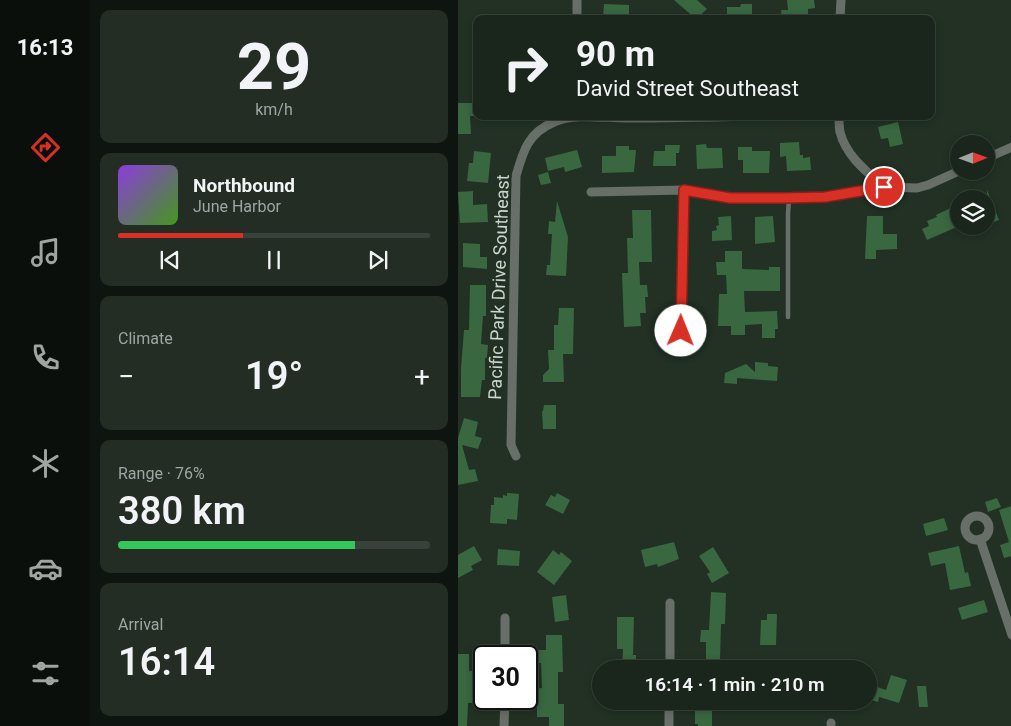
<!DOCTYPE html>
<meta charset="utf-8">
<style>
body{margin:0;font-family:Roboto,sans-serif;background:#232d24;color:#f1f3f6;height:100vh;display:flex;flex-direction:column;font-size:19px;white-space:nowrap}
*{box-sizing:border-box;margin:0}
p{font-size:16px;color:#9fa5a3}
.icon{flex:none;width:28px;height:28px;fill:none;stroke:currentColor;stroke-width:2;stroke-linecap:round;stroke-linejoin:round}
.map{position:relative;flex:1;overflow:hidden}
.drawer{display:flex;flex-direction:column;gap:10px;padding:10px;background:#0e140f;width:368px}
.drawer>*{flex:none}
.hud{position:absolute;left:15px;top:15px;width:462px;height:105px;border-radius:10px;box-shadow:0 2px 8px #0003,0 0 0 1px #38423a;background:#1a251b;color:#f1f3f6;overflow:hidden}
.needle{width:32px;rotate:89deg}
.controls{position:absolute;left:492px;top:135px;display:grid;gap:10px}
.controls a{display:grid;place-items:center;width:45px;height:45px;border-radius:50%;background:#1a251b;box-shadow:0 2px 8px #0003,0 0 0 1px #38423a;font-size:25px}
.speed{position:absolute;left:15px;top:645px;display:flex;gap:10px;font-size:25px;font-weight:700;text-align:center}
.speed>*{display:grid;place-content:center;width:65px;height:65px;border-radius:50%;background:#1a251b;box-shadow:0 2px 8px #0003,0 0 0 1px #38423a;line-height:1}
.speed .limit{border:2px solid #111;border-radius:8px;background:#fff;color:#111}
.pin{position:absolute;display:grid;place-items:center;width:42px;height:42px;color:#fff;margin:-21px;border:2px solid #fff;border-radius:50%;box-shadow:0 1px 5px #0007}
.me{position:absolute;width:55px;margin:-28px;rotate:1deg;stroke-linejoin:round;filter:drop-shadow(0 0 4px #0008)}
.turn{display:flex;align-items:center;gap:18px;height:105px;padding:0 20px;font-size:22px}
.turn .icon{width:65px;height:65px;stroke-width:2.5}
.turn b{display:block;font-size:35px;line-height:42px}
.big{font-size:38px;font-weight:600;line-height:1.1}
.drawer .tile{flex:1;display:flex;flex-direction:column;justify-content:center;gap:8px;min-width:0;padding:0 18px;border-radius:10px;background:#232d24}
.drawer .dial{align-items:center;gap:0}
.dial b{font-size:65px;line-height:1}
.song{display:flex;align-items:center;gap:15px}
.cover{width:60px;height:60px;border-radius:8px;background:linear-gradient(135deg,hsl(270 70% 55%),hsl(100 70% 35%))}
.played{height:5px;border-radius:2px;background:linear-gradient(90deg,#d93025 40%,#38423a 40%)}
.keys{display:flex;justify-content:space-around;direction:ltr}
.heat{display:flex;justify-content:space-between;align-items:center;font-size:28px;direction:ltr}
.charge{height:8px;border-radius:4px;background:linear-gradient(90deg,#34c759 76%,#38423a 0)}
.trip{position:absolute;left:134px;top:660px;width:285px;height:50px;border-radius:25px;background:#1a251b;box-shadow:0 2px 8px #0003,0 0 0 1px #38423a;font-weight:600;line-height:50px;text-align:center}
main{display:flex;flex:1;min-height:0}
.tab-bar{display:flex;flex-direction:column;width:90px;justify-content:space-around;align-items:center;background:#0a0f0b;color:#9fa5a3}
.tab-bar .icon{width:35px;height:35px}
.tab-bar .selected{color:#d93025}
.tab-bar b{font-size:22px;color:#f1f3f6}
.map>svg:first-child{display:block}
</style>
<main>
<nav class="tab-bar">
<b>16:13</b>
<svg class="icon selected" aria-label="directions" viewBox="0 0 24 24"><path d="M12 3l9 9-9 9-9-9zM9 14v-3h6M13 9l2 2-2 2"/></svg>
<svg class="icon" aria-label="music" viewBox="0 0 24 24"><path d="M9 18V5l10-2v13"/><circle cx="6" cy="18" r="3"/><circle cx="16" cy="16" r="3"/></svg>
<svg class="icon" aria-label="phone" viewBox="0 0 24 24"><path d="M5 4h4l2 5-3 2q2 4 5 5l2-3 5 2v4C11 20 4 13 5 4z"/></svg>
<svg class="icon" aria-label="climate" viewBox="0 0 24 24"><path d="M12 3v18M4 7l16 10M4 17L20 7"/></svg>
<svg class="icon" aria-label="car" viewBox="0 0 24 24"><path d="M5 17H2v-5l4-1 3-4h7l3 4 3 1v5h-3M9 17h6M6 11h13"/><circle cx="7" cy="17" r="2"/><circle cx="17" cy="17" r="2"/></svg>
<svg class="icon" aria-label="filters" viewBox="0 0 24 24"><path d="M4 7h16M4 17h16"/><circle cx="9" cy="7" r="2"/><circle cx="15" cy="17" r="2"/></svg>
</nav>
<section class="drawer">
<div class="tile dial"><b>29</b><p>km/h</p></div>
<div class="tile">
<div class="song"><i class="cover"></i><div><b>Northbound</b><p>June Harbor</p></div></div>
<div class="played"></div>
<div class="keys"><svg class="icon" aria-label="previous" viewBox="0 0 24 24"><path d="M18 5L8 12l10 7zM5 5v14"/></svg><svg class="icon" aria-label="pause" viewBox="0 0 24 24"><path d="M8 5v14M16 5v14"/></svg><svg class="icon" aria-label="next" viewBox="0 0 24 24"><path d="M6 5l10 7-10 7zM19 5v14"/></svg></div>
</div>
<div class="tile"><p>Climate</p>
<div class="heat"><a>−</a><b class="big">19°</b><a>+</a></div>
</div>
<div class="tile"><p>Range · 76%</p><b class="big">380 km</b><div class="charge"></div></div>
<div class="tile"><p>Arrival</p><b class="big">16:14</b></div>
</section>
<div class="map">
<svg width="554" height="726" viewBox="0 0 554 726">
<rect width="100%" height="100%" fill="#223124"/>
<g fill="#386740">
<polygon points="216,0 239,0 249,9 238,19"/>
<polygon points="329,0 356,0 357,8 350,9 350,18 324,19 323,10 330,10"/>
<polygon points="146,4 171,5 171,19 145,18"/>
<polygon points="283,4 294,4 294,19 269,19 269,7 282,7"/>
<polygon points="0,103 19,103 19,116 12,116 13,134 0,134"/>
<polygon points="440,122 445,144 432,147 430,138 423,139 420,127"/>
<polygon points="341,142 342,155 345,155 345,158 352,157 353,170 329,171 328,156 322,157 322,143"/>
<polygon points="248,144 249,148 264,148 265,168 239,169 238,145"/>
<polygon points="207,145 222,145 221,153 218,153 218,166 195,166 196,151 207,151"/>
<polygon points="158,146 171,146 171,150 178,150 176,172 144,173 144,156 158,156"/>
<polygon points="280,147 294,147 294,151 312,151 311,173 285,173 285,160 280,160"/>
<polygon points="119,150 124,167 107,172 106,167 90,171 87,158"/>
<polygon points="16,151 33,153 30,183 9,181 11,163 15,163"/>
<polygon points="90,172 93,183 83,185 80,175"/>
<polygon points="529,190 541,220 531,224 529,218"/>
<polygon points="15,191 15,205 29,204 30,222 2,223 0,192"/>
<polygon points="99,201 110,237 108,276 88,275 89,265 92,265 94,234 90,234 91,221 97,222"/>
<polygon points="501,204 501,226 469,240 464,229 471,226 469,221 479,217 478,215"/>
<polygon points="174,210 193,210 194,262 181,262 182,285 189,285 190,297 187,297 188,313 182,313 183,326 166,327 164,273 170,273 169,238 175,238"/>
<polygon points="273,216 274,240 254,241 254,231 259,230 258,226 261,225 260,217"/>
<polygon points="315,216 317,242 297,244 297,217"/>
<polygon points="409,216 425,216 425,234 439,234 439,249 418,250 418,259 407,259"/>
<polygon points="5,243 22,244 22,257 29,257 29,269 5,267"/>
<polygon points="267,251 284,251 284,269 311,270 311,267 322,267 322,291 286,291 287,312 319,311 320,329 317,329 317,338 304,338 304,324 287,325 287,335 273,335 273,326 260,326 261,294 269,294 268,275 259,275 258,262 267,262"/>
<polygon points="12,285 28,285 28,316 25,316 23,344 30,345 29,358 27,358 27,380 24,380 22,397 3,397 3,369 6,330 11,330"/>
<polygon points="101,308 116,308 115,354 105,354 106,382 85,382 85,375 91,369 90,350 96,350 96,325 100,325"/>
<polygon points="297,362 310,363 310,366 320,367 319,381 279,378 279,384 266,383 267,373 288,364 297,372"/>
<polygon points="86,405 98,405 98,429 85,429 84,411 85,411"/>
<polygon points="6,418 20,422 17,436 24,438 20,449 4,445 11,470 17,469 20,481 0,485 0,438"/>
<polygon points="49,493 61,494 59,520 49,519 49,524 32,523 33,505 36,505 36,497 45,498 45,495 49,496"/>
<polygon points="99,493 112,500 105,514 87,505 93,495 97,497"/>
<polygon points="539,498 543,507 530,512 527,502"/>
<polygon points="554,506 554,556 546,558 542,545 551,542 541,510"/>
<polygon points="486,518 490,530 468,536 465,524"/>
<polygon points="216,542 221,559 200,567 199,564 187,567 183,550"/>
<polygon points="16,546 24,560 13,566 15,570 0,578 0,555"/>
<polygon points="501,546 507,573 510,572 513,586 492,590 487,563 473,566 470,553"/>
<polygon points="255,547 271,573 254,583 249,574 252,572 241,556"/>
<polygon points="40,549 62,551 61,566 39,565"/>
<polygon points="95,550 101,555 103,552 114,561 96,585 79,572"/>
<polygon points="253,592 268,593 267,624 263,624 262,661 256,661 256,669 248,669 248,642 242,642 243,630 251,630"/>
<polygon points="108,595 111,620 97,622 94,597"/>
<polygon points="526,600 530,612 504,620 500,608"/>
<polygon points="309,614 319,614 318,645 302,645 303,620 309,620"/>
<polygon points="159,617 176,617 175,655 178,655 178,669 164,669 165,649 159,649"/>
<polygon points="88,635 104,635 105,672 100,672 100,704 106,704 106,726 91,726 91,717 79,717 79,701 71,701 71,689 84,688 83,663 76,663 76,650 88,650"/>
<polygon points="0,654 11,654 11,671 17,671 15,703 10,703 9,726 0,726"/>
<polygon points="433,675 449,680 441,703 421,697 420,702 410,699 410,684 428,690"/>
<polygon points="459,686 468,686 470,707 461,707"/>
<polygon points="237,702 254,702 254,726 240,726 240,724 237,724"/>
</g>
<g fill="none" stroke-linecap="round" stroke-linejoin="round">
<polyline stroke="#686f69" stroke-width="4.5" points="330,317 330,214 331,198"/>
<g stroke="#686f69" stroke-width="9">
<polyline points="119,0 119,19"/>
<polyline points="382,19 383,0"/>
<path d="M381 116C381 121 381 127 382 132 388 156 409 172 426 187"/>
<polyline points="529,158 554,147"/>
<polyline points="133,192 226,190 272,198 367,197 426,187 459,188 470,185 501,171"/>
<polyline points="223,331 226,190"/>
<path d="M58 456 53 445 58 176C65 151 70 133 96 122 117 113 146 118 168 118 211 118 253 117 295 116"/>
<circle cx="519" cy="528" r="12"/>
<polyline points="522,539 554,635"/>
<polyline points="47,656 47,618"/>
<polyline points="212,669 212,603"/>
<polyline points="46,726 47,699"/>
<polyline points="211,726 211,701"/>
<polyline points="373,726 373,723"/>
</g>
</g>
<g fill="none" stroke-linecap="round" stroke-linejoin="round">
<defs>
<polyline id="route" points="223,331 226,190 272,198 326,198 367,197 426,187"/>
</defs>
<use href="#route" stroke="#8d1f18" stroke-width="12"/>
<use href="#route" stroke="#d93025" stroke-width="9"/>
</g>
<g text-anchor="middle" stroke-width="5" stroke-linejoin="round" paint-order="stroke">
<g font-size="18" fill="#cdd6ce" stroke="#223124">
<text transform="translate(41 287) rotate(-88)" y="6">Pacific Park Drive Southeast</text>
</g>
</g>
</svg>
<div class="controls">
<a><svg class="needle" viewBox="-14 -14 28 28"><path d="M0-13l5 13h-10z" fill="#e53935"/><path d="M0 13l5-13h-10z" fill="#9fa5a3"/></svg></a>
<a><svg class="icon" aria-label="layers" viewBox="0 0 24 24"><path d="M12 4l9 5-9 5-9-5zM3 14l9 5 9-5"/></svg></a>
</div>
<div class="speed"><div class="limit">30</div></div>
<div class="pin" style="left:426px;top:187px;background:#d93025"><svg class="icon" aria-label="arrive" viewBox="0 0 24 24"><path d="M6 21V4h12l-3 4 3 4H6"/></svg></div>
<svg class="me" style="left:223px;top:331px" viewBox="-20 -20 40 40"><circle r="19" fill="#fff"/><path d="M0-13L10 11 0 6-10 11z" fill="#d93025"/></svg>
<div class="trip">16:14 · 1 min · 210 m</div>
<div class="hud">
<div class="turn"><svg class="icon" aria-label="right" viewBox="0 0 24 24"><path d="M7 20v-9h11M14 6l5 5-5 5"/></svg><div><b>90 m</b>David Street Southeast</div></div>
</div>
</div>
</main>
